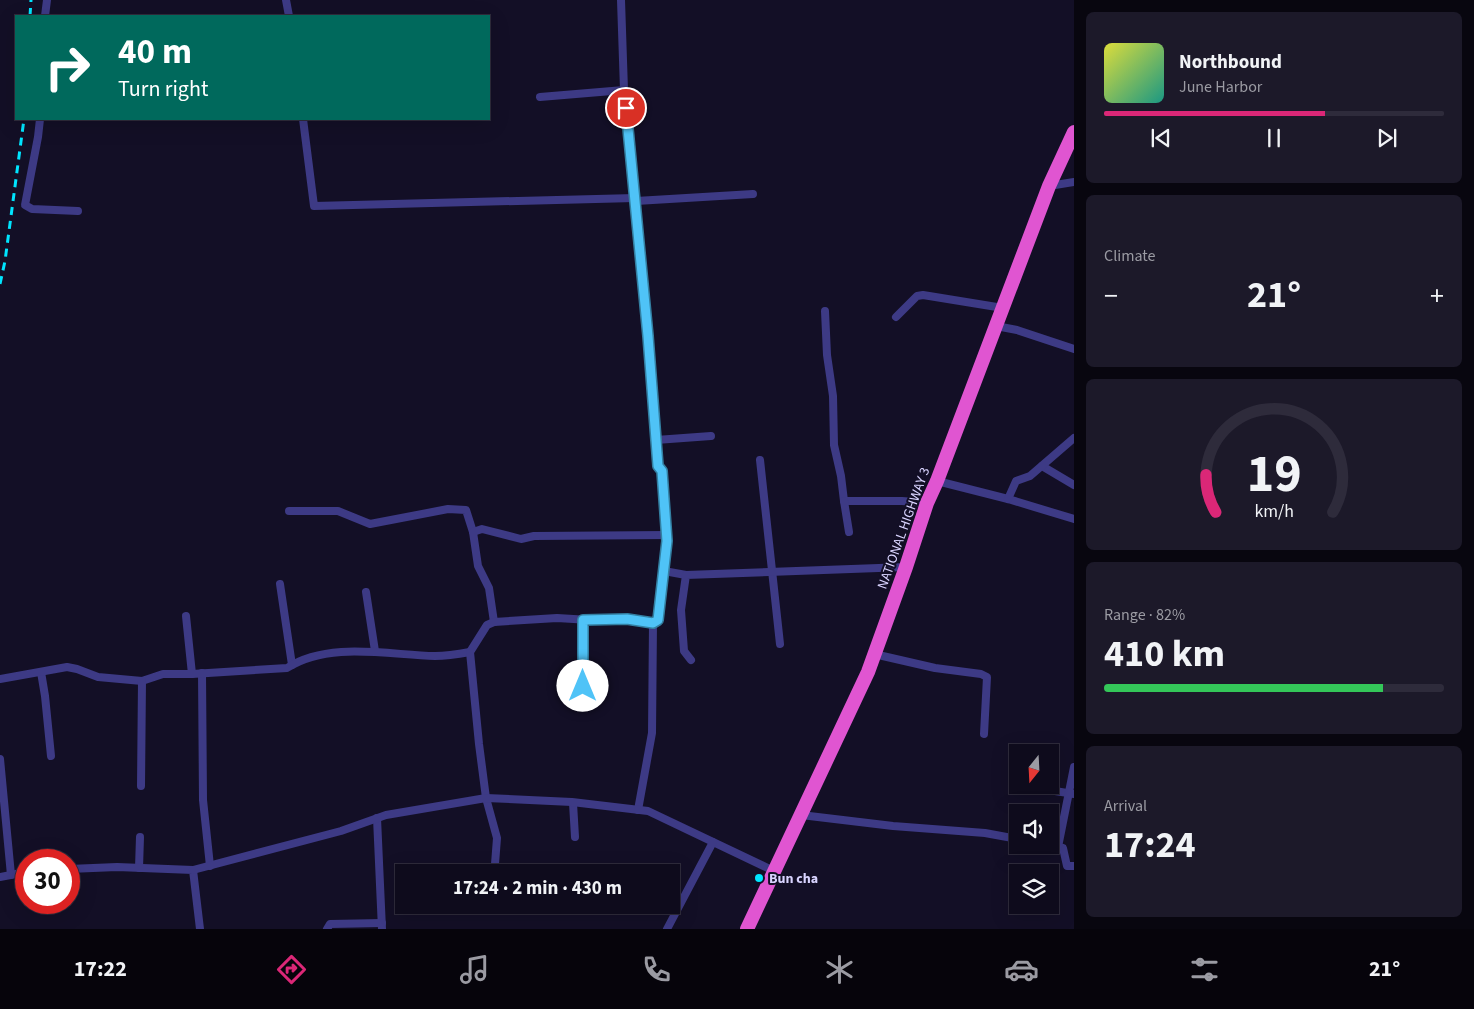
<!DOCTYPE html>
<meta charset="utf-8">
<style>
body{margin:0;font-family:"Source Sans 3",sans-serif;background:#1c1929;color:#f1f3f6;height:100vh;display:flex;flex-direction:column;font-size:19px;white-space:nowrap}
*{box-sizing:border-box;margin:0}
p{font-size:16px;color:#9b9ba3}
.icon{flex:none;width:28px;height:28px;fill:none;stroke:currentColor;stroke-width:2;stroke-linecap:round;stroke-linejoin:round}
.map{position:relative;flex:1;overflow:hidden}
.sheet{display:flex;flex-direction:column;gap:12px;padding:12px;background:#08060f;width:400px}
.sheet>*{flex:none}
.hud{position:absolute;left:15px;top:15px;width:475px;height:105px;border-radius:0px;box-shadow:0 5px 20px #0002,0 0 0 1px #2e2b3b;background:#00695c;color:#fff;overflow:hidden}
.needle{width:32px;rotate:198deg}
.fabs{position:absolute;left:1009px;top:744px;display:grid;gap:10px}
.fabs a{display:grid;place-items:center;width:50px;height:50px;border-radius:0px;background:#0e0b1c;box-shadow:0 5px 20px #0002,0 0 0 1px #2e2b3b;font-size:25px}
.speed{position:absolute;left:15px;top:849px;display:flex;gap:10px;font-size:25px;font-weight:700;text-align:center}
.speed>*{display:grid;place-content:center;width:65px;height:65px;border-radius:50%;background:#0e0b1c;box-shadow:0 5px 20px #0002,0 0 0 1px #2e2b3b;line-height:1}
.speed .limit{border:8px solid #d22;background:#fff;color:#111}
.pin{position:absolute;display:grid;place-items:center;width:42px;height:42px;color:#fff;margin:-21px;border:2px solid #fff;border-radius:50%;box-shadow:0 1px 5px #0007}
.me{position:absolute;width:55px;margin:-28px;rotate:0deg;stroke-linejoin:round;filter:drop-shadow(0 0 4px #0008)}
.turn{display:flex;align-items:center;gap:18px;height:105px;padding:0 20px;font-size:22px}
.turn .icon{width:65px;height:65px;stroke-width:2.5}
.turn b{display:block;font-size:35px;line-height:42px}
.big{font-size:38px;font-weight:700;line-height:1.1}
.sheet .card{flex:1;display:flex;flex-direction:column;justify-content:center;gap:8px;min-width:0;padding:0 18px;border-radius:8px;background:#1c1929}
.sheet .dial{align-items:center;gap:0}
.dial svg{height:130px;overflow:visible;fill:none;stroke:#2e2b3b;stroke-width:7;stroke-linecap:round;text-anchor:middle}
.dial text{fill:#f1f3f6;stroke:none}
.song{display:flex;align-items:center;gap:15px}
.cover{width:60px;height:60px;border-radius:8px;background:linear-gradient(135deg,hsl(60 70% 55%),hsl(170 70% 35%))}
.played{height:5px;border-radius:2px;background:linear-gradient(90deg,#db2777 65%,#2e2b3b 65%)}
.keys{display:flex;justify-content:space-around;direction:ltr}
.heat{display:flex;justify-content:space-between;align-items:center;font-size:28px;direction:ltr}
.charge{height:8px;border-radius:4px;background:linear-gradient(90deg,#34c759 82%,#2e2b3b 0)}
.trip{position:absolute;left:395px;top:864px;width:285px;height:50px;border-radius:0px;background:#0e0b1c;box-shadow:0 5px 20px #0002,0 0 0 1px #2e2b3b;font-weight:700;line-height:50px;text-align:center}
.dock{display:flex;height:80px;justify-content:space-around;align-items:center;background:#06040b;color:#9b9ba3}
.dock .icon{width:35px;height:35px}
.dock .on{color:#db2777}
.dock b{font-size:22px;color:#f1f3f6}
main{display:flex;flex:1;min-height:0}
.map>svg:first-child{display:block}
</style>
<main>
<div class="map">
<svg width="1074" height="929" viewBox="0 0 1074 929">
<rect width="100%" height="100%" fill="#130f26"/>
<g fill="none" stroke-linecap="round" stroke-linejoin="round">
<g stroke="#3d3a85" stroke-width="8">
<polyline points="286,0 289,16"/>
<polyline points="45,16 47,0"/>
<polyline points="540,97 624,90"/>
<polyline points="40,119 38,137 25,205 32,209 78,211"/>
<polyline points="303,119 314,206 635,198"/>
<polyline points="1049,186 1074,182"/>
<polyline points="636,201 753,194"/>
<polyline points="825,311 827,355 833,396 834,445 841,476 844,501 902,501 927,503"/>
<polyline points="896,317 917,296 923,295 1003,308"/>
<polyline points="996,326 1017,330 1074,349"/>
<polyline points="656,440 711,436"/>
<polyline points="760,460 780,644"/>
<polyline points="1042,466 1074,485"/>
<polyline points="937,481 1008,499 1074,519"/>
<polyline points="1008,499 1016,481 1030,476 1074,438"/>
<polyline points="844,501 849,532"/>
<polyline points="289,511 338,511 370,524 448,509 466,510 473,532"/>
<polyline points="664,571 686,575"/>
<polyline points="280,584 292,665"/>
<polyline points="366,592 375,651"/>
<polyline points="186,616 192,674"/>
<polyline points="494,622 489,588 478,566 473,532 482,529 521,539 534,536 667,535"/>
<polyline points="874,654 935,668 981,674 987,677 984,734"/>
<polyline points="691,660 684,651 681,610 686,575 906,567"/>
<polyline points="41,672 45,696 51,756"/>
<polyline points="202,673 203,800 210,866"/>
<path d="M0 679 67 667 77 669 98 677 142 681 163 674H192L287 668C329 641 388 655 435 656 447 656 459 654 470 652"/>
<polyline points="583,686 583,620"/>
<polyline points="0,759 11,875"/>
<polyline points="141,786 142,681"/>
<polyline points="1030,787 1074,794"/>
<polyline points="573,803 575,837"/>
<polyline points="638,810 652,733 653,623"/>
<polyline points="801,815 893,826 985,833 1018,839"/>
<polyline points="377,818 382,929"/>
<polyline points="1048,845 1063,848 1067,866 1074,866"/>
<polyline points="1058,847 1074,767"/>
<polyline points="495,864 497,838 486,798 479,744 470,652 487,625 494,622 557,618 590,620 627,619 653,623 658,620 667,541 662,471 658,466 648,336 624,90 621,0"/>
<polyline points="139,868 140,837"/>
<polyline points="69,869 117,867 193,870 200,929"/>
<polyline points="193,870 341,831 386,815 486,798 572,802 648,811 774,871"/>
<polyline points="0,877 26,872"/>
<polyline points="327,929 330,924 382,923"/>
<polyline points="667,929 713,842"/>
</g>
<polyline stroke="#e055d1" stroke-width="14" points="747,929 868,672 906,567 927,503 937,481 1049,186 1074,132"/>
<g stroke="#00e5ff" stroke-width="3" stroke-dasharray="8 6" stroke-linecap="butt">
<polyline points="30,16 31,0"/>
<polyline points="0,284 5,261 24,119"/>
</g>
</g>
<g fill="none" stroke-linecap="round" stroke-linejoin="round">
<defs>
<polyline id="route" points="583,686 583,620 627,619 653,623 658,620 667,541 662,471 658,466 648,336 626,108"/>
</defs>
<use href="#route" stroke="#337fa1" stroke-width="12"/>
<use href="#route" stroke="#4fc3f7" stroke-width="9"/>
</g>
<circle fill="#00e5ff" stroke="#130f26" stroke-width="2" cx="759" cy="878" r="5"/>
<g text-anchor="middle" stroke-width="4" stroke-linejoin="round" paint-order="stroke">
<g font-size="14" fill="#d9d4ff" stroke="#130f26">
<text transform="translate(903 528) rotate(-70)" y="5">NATIONAL HIGHWAY 3</text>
</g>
<g font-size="14" font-weight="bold" fill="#d9d4ff" stroke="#130f26" text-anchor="start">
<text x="769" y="883">Bun cha</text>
</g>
</g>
</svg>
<div class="fabs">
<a><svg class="needle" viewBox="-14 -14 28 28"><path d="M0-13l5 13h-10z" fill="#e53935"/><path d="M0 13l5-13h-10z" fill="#9b9ba3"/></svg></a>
<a><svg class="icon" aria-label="sound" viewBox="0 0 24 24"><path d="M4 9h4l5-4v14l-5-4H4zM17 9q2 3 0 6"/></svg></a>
<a><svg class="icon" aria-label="layers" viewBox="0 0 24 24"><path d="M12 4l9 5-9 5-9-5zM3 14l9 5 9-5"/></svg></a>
</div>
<div class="speed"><div class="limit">30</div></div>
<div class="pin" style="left:626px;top:108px;background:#d93025"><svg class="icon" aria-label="arrive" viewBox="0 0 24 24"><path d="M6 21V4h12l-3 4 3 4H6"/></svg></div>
<svg class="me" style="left:583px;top:686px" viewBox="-20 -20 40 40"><circle r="19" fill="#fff"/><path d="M0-13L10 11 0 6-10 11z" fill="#4fc3f7"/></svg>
<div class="trip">17:24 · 2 min · 430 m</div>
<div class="hud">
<div class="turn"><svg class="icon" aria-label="right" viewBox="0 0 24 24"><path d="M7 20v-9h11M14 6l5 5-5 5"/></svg><div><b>40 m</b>Turn right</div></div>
</div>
</div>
<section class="sheet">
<div class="card">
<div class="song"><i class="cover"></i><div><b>Northbound</b><p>June Harbor</p></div></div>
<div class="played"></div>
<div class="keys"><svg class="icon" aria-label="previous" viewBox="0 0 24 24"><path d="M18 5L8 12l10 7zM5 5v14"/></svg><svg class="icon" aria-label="pause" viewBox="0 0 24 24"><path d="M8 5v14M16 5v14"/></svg><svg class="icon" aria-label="next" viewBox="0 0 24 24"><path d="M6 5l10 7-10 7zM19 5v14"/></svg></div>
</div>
<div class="card"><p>Climate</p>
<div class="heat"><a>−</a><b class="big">21°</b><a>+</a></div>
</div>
<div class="card dial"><svg viewBox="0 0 100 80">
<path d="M14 69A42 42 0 1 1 86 69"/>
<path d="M14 69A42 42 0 0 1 8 46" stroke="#db2777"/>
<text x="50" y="56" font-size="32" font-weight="700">19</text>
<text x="50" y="72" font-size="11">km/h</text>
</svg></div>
<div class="card"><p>Range · 82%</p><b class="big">410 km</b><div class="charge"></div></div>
<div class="card"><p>Arrival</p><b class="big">17:24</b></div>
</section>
</main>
<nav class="dock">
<b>17:22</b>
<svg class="icon on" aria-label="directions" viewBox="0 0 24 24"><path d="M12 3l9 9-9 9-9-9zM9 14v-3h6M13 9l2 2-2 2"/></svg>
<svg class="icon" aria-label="music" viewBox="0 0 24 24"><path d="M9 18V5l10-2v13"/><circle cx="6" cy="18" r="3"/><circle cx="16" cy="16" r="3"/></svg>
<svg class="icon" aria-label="phone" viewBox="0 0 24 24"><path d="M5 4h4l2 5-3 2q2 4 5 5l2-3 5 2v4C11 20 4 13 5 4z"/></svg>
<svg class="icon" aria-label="climate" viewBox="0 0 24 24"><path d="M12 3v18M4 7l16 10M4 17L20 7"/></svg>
<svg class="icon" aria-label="car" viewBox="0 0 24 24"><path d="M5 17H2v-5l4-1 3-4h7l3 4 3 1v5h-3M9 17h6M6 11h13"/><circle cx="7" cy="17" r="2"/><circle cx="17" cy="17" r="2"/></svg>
<svg class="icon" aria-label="filters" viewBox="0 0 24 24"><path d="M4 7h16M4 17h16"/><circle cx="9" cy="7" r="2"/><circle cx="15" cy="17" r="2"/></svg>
<b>21°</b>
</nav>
